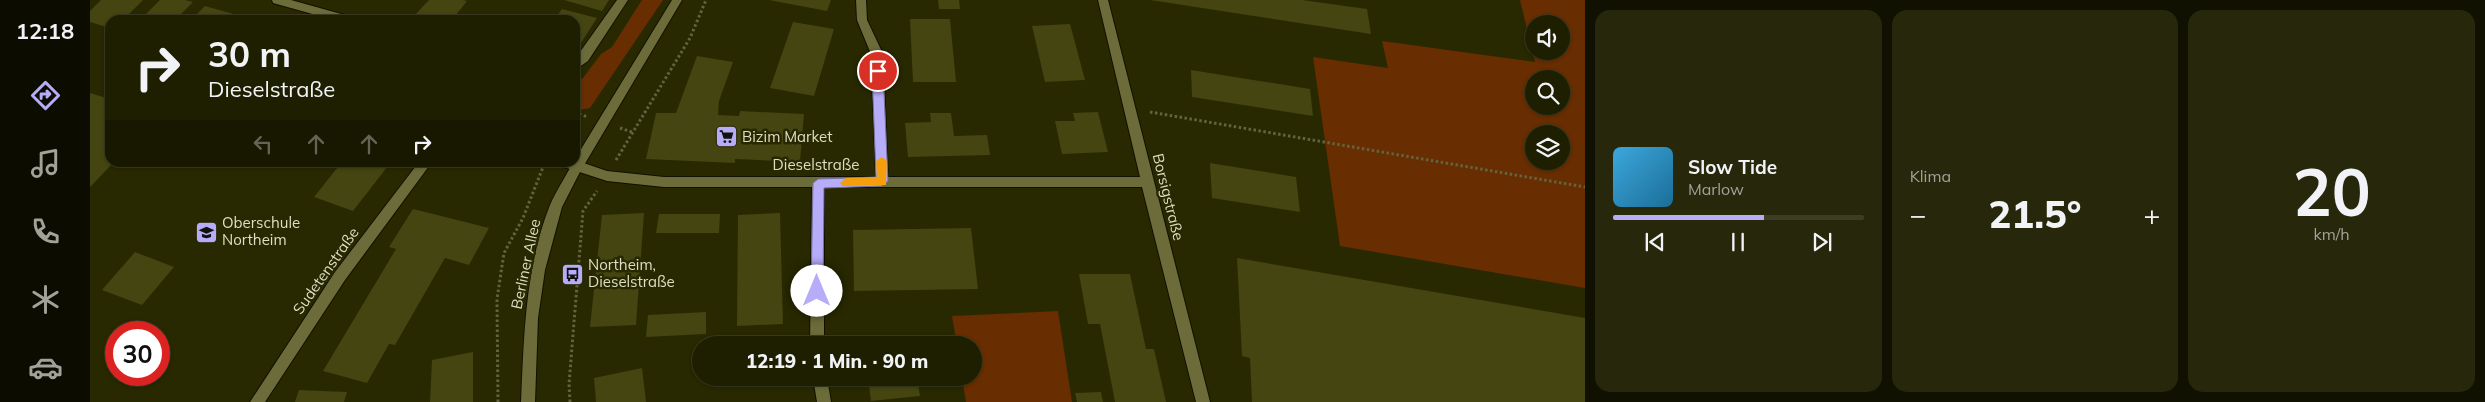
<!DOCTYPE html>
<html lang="de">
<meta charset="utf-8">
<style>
body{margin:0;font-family:Mulish,sans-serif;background:#26270b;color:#f1f3f6;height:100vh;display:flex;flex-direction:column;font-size:19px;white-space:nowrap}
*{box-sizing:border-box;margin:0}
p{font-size:16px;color:#a1a299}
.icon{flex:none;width:28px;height:28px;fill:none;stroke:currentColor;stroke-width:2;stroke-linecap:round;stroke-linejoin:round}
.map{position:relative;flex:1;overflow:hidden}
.sheet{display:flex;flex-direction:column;gap:10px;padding:10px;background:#101101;width:900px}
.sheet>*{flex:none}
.hud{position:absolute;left:15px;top:15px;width:475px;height:152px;border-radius:15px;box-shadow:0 1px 4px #0004,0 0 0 1px #3c3d23;background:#1e1f01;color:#f1f3f6;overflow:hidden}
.buttons{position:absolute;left:1435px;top:15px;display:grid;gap:10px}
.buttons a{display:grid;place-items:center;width:45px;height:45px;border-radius:50%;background:#1e1f01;box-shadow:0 1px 4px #0004,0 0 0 1px #3c3d23;font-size:25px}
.speed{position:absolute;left:15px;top:321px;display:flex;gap:10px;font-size:25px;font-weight:700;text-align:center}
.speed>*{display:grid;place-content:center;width:65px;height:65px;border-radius:50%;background:#1e1f01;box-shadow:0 1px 4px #0004,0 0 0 1px #3c3d23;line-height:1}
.speed .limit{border:8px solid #d22;background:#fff;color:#111}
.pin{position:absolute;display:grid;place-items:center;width:42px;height:42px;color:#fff;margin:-21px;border:2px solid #fff;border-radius:50%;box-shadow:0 1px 5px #0007}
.me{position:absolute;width:55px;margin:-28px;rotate:0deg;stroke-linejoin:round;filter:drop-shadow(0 0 4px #0008)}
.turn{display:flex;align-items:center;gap:18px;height:105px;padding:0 20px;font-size:22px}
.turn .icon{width:65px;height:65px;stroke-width:2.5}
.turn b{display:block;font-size:35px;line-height:42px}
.lanes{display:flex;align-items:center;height:48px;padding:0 20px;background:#0003;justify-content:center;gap:25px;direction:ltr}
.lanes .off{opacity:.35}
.big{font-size:38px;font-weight:800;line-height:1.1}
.sheet .widget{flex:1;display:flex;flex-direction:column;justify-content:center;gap:8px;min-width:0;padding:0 18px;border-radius:15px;background:#26270b}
.sheet .dial{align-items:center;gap:0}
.dial b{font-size:65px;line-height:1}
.song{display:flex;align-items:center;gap:15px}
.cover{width:60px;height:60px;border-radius:8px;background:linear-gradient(135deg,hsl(200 70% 55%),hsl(200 70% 35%))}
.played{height:5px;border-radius:2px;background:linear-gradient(90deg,#b6acf8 60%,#3c3d23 60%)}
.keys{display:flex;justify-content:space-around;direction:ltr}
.heat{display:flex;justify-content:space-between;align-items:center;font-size:28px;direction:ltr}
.sheet .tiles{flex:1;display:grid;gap:10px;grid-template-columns:repeat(3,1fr)}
.trip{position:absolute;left:602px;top:336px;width:290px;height:50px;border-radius:25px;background:#1e1f01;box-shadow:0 1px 4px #0004,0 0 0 1px #3c3d23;font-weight:800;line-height:50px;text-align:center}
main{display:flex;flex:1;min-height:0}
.dock{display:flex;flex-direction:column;width:90px;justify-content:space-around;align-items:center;background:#0c0c00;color:#a1a299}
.dock .icon{width:35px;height:35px}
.dock .on{color:#b6acf8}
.dock b{font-size:22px;color:#f1f3f6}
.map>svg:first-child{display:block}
</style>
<main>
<nav class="dock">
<b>12:18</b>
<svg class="icon on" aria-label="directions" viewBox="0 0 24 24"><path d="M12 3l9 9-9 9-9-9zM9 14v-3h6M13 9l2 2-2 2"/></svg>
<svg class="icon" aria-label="music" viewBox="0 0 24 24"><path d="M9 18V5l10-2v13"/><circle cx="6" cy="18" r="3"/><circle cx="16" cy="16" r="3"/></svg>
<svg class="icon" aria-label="phone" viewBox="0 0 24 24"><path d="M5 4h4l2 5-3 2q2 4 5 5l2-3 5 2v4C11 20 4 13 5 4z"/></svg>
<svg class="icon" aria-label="climate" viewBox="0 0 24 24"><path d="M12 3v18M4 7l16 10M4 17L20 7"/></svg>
<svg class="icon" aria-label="car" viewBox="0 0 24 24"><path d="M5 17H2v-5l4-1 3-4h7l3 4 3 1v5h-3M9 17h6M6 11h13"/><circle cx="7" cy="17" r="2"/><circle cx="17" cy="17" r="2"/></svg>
</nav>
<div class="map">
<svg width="1495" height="402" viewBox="0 0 1495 402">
<rect width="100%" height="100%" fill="#282901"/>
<g fill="#682d01" fill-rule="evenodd">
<polygon points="552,0 573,0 500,108 485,111 485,81 493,78 511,54 522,47"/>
<path d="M1430 0H1495V288L1250 246 1223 57 1298 68 1292 41 1445 62ZM1444 24H1471V51H1444ZM1444 79H1471V106H1444ZM1444 134H1471V161H1444Z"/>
<polygon points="968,311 982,402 876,402 872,378 884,378 884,345 867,345 862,316"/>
</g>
<g fill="#444510">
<polygon points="11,0 53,0 33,20 20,20 20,28 0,22 0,11"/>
<polygon points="70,0 95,0 103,2 85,20 50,20"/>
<polygon points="339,0 373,0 377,1 362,20 341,20 325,15"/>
<polygon points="474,0 519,0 512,11"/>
<polygon points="679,0 741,0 737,11"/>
<polygon points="848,0 869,0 870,9 849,9"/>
<polygon points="1060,0 1212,0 1277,9 1281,34"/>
<polygon points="115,6 158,18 156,20 101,20"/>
<polygon points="472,9 507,18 485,52 485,20 464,20"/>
<polygon points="820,19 860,19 866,82 823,82"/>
<polygon points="703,22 744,29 724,96 680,88"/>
<polygon points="980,24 995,80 955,82 942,26"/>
<polygon points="607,56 643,62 629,101 628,115 649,116 650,111 714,114 710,162 645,159 645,163 556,159 566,113 586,113"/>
<polygon points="1101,70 1220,89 1223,116 1102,97"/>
<polygon points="0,93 20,99 20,162 24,162 0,187"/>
<polygon points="1008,112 1018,152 972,154 965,121 985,121 983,113"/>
<polygon points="840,113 861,113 864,136 897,135 900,155 818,157 815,123 841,122"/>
<polygon points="252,162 301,162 263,211 224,197"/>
<polygon points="1120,163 1206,177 1210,212 1122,198"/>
<polygon points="323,209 399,228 379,265 355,258 305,345 299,344 277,383 233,371 306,249 299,247"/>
<polygon points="554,213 546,325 500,327 512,215"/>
<polygon points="690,213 693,324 647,326 648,215"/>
<polygon points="569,214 630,214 629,233 566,233"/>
<polygon points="881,228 888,289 764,291 763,230"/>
<polygon points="45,252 84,267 52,305 12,290"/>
<polygon points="1147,258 1495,318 1495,402 1162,402 1160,358 1152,356"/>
<polygon points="989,274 1040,274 1056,349 1064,349 1076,402 1025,402 1010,324 998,324"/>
<polygon points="616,312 616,334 556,337 558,315"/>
<polygon points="820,338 822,345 774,345 773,342"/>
<polygon points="383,352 383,402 340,402 342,360"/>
<polygon points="552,368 556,402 506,402 504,378"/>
<polygon points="778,378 827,378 830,396 781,401"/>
<polygon points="209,390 257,392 254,402 205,402"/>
<polygon points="1011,392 1013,402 987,402 985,393"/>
</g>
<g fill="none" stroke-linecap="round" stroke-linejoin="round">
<defs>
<g id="minor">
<polygon points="182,0 201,0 262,17 263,20 244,20 183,3"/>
<polygon points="527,0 538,0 498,61 485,70 485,59"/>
<polygon points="766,0 776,0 777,20 793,54 798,177 1050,177 1008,0 1018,0 1120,402 1106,402 1052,187 734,187 734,345 720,345 722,187 574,187 517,181 471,166 469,162 485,162 485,160 517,171 574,177 786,177 781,54 767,20"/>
<polygon points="329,162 342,162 255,280 175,402 160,402 245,272"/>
<polygon points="723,378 737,378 741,402 727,402"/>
</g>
<path id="secondary" d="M582 0H592L490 172 472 207 455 270 448 318 445 402H431C434 336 435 268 460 205 466 191 475 178 482 164L485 162V159Z"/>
</defs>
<use href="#minor" stroke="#110" stroke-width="2"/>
<use href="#secondary" stroke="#110" stroke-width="2"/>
<g stroke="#62633f" stroke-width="3" stroke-dasharray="2.5 2.5" stroke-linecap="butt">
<polyline points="485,96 490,108 485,120"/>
<polyline points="1060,112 1495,187"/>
<polyline points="489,114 498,117"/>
<polyline points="530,128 542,132"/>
<polyline points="526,160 600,38 616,0"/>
<polyline points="408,402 407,299 414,253 433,218 455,162"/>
<polyline points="480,402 479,384 493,211 507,191"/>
</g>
<use href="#minor" fill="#6b6c39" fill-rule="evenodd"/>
<use href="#secondary" fill="#6b6c39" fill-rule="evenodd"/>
</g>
<polygon fill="#b6acf8" stroke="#7670a1" points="788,67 793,71 798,181 792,186 734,188 733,291 727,297 721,291 723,183 728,179 786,177 782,71"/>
<polygon fill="#f59e0b" points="792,157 797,161 796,185 752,186 750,183 756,178 787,177 786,161"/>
<defs>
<symbol id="supermarket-square" viewBox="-11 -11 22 22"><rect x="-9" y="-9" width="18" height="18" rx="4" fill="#b6acf8" stroke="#282901"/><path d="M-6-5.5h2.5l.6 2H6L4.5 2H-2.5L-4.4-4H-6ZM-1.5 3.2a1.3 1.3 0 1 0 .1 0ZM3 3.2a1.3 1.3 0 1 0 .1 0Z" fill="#111"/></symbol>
<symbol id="school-square" viewBox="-11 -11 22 22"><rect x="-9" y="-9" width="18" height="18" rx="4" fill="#b6acf8" stroke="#282901"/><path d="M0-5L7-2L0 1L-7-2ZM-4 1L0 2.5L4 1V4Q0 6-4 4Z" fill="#111"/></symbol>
<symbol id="bus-square" viewBox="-11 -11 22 22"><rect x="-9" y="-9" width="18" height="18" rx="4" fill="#b6acf8" stroke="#282901"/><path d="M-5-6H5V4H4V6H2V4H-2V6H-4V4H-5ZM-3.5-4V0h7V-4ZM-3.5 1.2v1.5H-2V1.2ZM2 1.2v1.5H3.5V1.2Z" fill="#111"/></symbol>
</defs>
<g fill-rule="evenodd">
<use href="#supermarket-square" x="624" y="124" width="25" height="25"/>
<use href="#school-square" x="104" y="220" width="25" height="25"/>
<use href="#bus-square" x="470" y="262" width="25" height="25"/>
</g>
<g text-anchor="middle" stroke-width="5" stroke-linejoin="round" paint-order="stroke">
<g font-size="15" fill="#dddec3" stroke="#282901" text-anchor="start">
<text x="652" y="142">Bizim Market</text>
<text x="132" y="228">Oberschule<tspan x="132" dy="17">Northeim</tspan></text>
<text x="498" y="270">Northeim,<tspan x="498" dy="17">Dieselstraße</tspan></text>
</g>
<g font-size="15" fill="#dddec3" stroke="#282901">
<text x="726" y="170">Dieselstraße</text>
<text transform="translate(1078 197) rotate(76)" y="5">Borsigstraße</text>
<text transform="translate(436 264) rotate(-78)" y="5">Berliner Allee</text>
<text transform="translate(236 271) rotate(-55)" y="5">Sudetenstraße</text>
</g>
</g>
</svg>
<div class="buttons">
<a><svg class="icon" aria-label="sound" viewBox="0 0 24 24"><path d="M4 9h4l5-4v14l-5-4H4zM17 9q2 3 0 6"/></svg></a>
<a><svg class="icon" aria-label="search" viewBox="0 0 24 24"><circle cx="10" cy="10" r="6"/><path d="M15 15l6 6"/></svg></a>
<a><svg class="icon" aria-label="layers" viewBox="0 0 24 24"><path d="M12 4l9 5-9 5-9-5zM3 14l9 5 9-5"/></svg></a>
</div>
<div class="speed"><div class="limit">30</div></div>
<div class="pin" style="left:788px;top:71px;background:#d93025"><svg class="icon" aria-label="arrive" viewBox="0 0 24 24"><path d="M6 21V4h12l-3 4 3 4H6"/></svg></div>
<svg class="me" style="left:727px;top:291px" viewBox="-20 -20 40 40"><circle r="19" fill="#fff"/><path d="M0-13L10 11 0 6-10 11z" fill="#b6acf8"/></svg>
<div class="trip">12:19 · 1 Min. · 90 m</div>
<div class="hud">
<div class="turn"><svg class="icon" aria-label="right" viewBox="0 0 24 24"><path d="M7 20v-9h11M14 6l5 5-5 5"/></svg><div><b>30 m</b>Dieselstraße</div></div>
<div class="lanes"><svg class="icon off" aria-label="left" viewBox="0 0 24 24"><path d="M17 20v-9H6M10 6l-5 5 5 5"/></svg><svg class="icon off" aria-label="ahead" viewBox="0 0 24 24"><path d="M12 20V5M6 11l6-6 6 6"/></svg><svg class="icon off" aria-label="ahead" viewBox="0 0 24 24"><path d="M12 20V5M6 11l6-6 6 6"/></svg><svg class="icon" aria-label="right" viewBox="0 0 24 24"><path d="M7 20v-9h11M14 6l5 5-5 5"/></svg></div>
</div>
</div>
<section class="sheet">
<div class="tiles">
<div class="widget">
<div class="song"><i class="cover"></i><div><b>Slow Tide</b><p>Marlow</p></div></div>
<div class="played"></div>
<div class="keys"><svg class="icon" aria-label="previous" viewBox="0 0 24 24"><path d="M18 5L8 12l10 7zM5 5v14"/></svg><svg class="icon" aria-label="pause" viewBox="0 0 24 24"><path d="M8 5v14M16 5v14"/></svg><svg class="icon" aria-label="next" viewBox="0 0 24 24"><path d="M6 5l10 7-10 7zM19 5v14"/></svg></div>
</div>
<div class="widget"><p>Klima</p>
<div class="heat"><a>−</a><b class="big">21.5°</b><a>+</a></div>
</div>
<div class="widget dial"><b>20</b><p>km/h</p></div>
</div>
</section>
</main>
